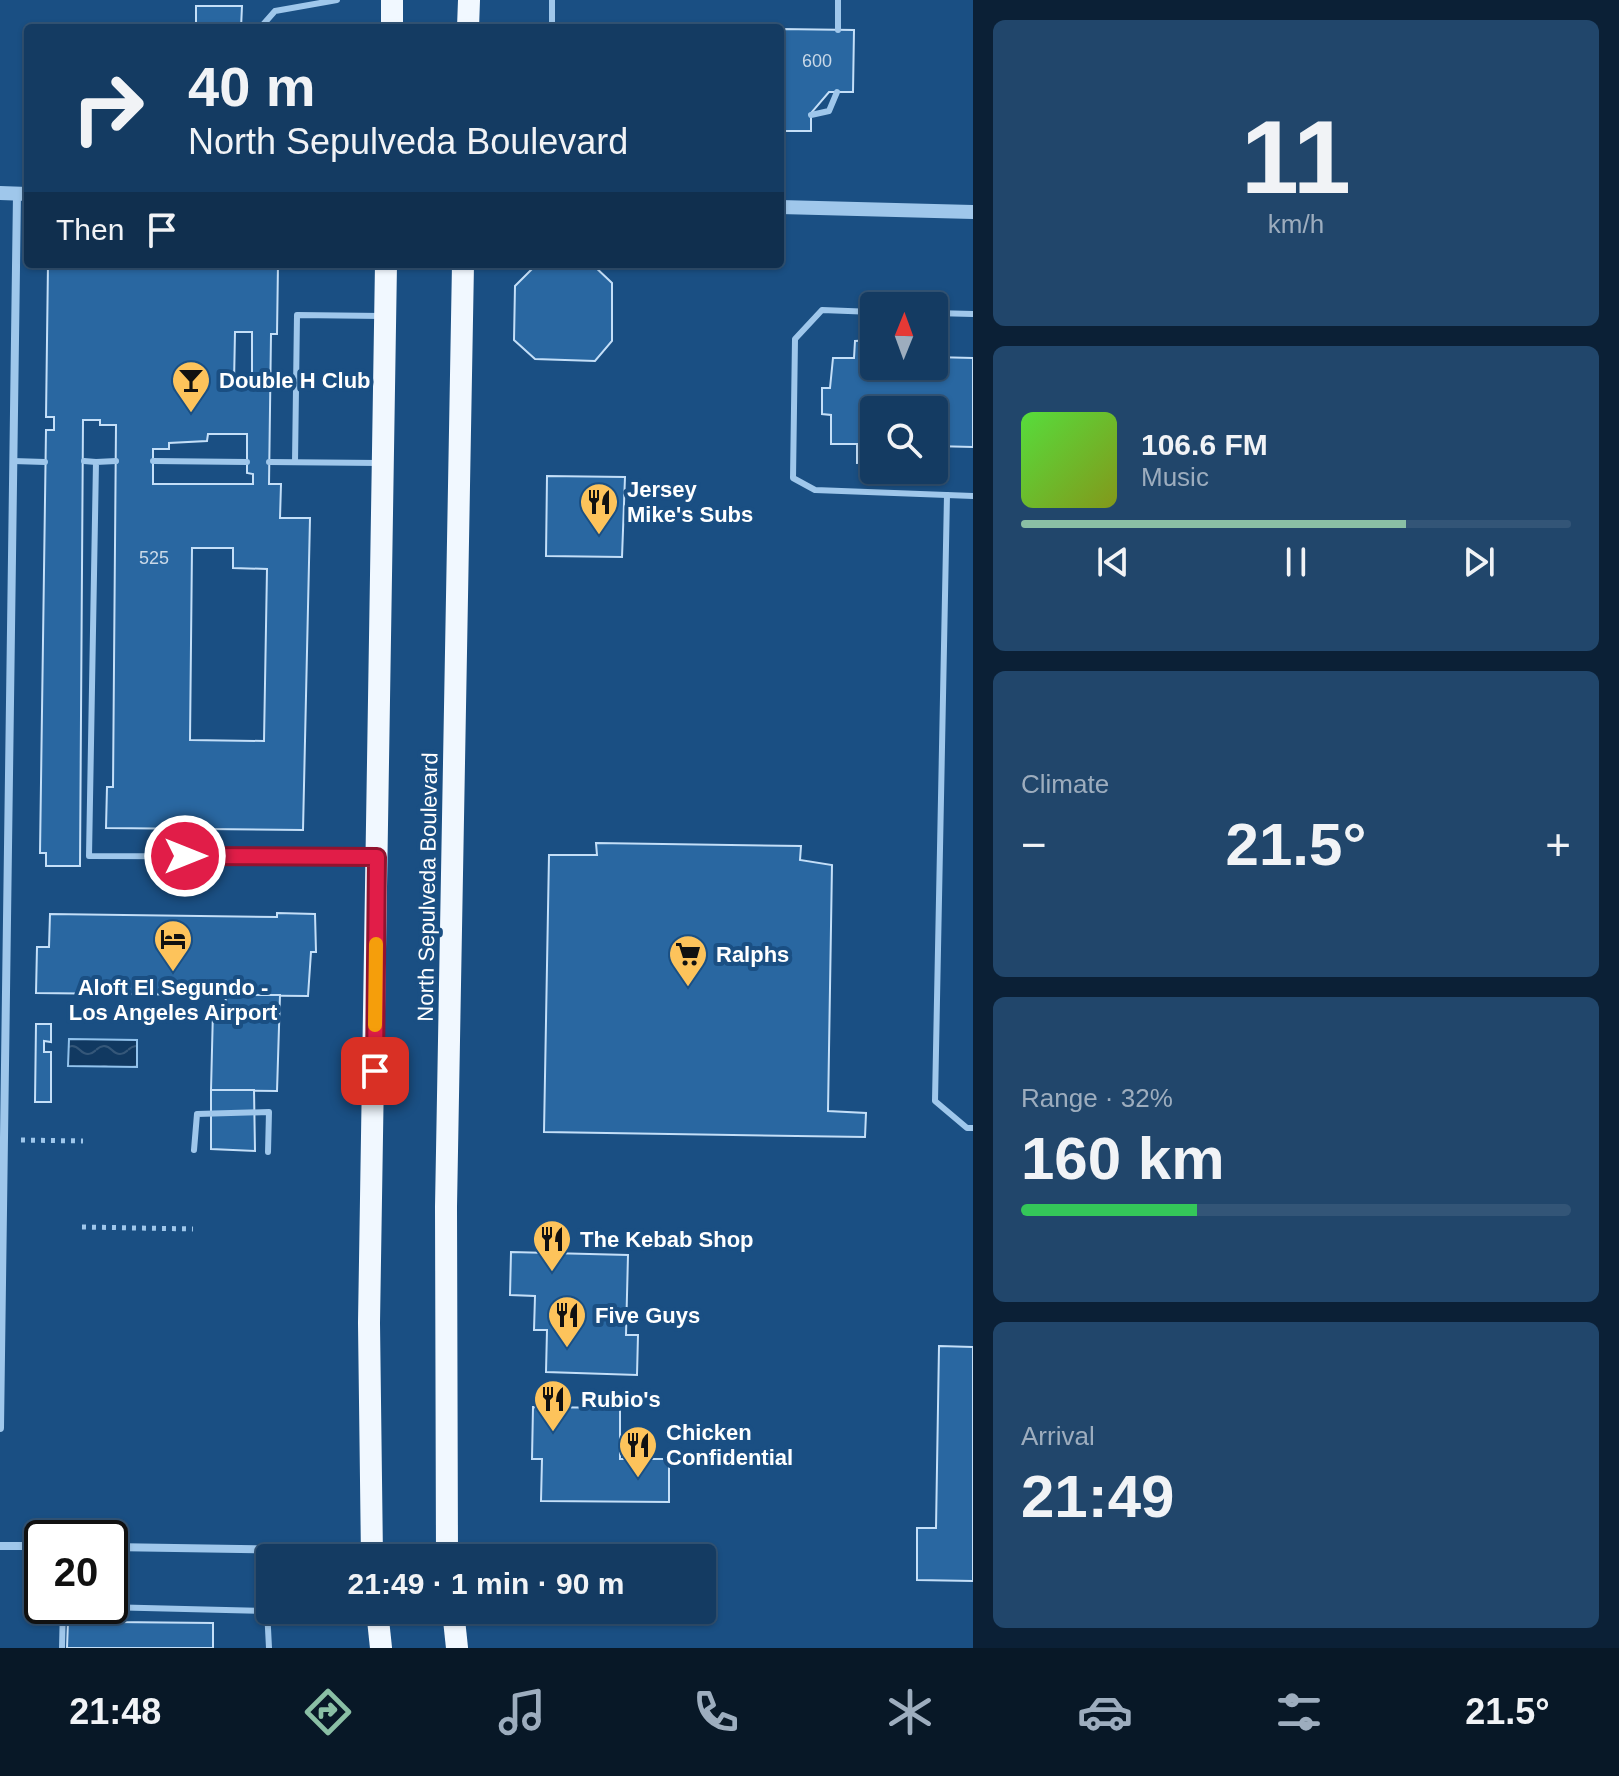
<!DOCTYPE html>
<meta charset="utf-8">
<style>
body{margin:0;font-family:Helvetica,sans-serif;background:#21466b;color:#f1f3f6;height:100vh;display:flex;flex-direction:column;font-size:30px;white-space:nowrap}
*{box-sizing:border-box;margin:0}
p{font-size:26px;color:#9dadbe}
.icon{flex:none;width:44px;height:44px;fill:none;stroke:currentColor;stroke-width:2;stroke-linecap:round;stroke-linejoin:round}
.map{position:relative;flex:1;overflow:hidden}
.side{display:flex;flex-direction:column;gap:20px;padding:20px;background:#0b2036;width:646px}
.side>*{flex:none}
.banner{position:absolute;left:24px;top:24px;width:760px;height:244px;border-radius:8px;box-shadow:0 2px 6px #0004,0 0 0 2px #357;background:#143b62;color:#f1f3f6;overflow:hidden}
.needle{width:52px;rotate:1deg}
.fabs{position:absolute;left:860px;top:292px;display:grid;gap:16px}
.fabs a{display:grid;place-items:center;width:88px;height:88px;border-radius:8px;background:#143b62;box-shadow:0 2px 6px #0004,0 0 0 2px #357;font-size:40px}
.speed{position:absolute;left:24px;top:1520px;display:flex;gap:16px;font-size:40px;font-weight:700;text-align:center}
.speed>*{display:grid;place-content:center;width:104px;height:104px;border-radius:50%;background:#143b62;box-shadow:0 2px 6px #0004,0 0 0 2px #357;line-height:1}
.speed .limit{border:4px solid #111;border-radius:12px;background:#fff;color:#111}
.pin{position:absolute;display:grid;place-items:center;width:68px;height:68px;color:#fff;margin:-34px;border-radius:16px;box-shadow:0 4px 12px #0006}
.me{position:absolute;width:88px;margin:-44px;rotate:90deg;stroke-linejoin:round;filter:drop-shadow(0 0 6px #0008)}
.turn{display:flex;align-items:center;gap:28px;height:168px;padding:0 32px;font-size:36px}
.turn .icon{width:104px;height:104px;stroke-width:2.5}
.turn b{display:block;font-size:56px;line-height:68px}
.then{display:flex;align-items:center;height:76px;padding:0 32px;background:#0003;gap:16px;font-size:30px}
.big{font-size:60px;font-weight:700;line-height:1.1}
.side .tile{flex:1;display:flex;flex-direction:column;justify-content:center;gap:12px;min-width:0;padding:0 28px;border-radius:12px;background:#21466b}
.side .dial{align-items:center;gap:0}
.dial b{font-size:104px;line-height:1}
.song{display:flex;align-items:center;gap:24px}
.cover{width:96px;height:96px;border-radius:12px;background:linear-gradient(135deg,hsl(110 70% 55%),hsl(70 70% 35%))}
.played{height:8px;border-radius:4px;background:linear-gradient(90deg,#8abfa5 70%,#357 70%)}
.keys{display:flex;justify-content:space-around;direction:ltr}
.heat{display:flex;justify-content:space-between;align-items:center;font-size:44px;direction:ltr}
.charge{height:12px;border-radius:6px;background:linear-gradient(90deg,#34c759 32%,#357 0)}
.trip{position:absolute;left:256px;top:1544px;width:460px;height:80px;border-radius:8px;background:#143b62;box-shadow:0 2px 6px #0004,0 0 0 2px #357;font-weight:700;line-height:80px;text-align:center}
.tab-bar{display:flex;height:128px;justify-content:space-around;align-items:center;background:#081827;color:#9dadbe}
.tab-bar .icon{width:56px;height:56px}
.tab-bar .selected{color:#8abfa5}
.tab-bar b{font-size:36px;color:#f1f3f6}
main{display:flex;flex:1;min-height:0}
.map>svg:first-child{display:block}
</style>
<main>
<div class="map">
<svg width="973" height="1648" viewBox="0 0 973 1648">
<defs>
<pattern id="water-waves" width="16" height="10" patternUnits="userSpaceOnUse" patternTransform="scale(2)"><rect width="16" height="10" fill="#113961"/><path d="M0 5q4-4 8 0t8 0" fill="none" stroke="#355779"/></pattern>
</defs>
<rect width="100%" height="100%" fill="#1a4f83"/>
<polygon fill="url(#water-waves)" stroke="#92c3ed" stroke-width="2" points="69,1039 137,1040 137,1067 68,1066"/>
<g fill="#2967a1" stroke="#c4dff8" stroke-width="2" fill-rule="evenodd">
<polygon points="196,6 242,6 241,28 196,28"/>
<polygon points="780,29 854,30 853,92 829,92 811,113 811,131 780,131"/>
<path d="M48 264H278L277 334H271L269 484H281L280 518H310L303 830 106 828 107 787H113L116 425H100V420H83L80 866H46V853H40L46 430H54V417H46ZM235 332H252V384L234 383ZM208 434H247V473L253 474V484H153V449H169V443L207 441ZM192 548H233V568L267 569 264 741 190 740Z"/>
<polygon points="537,264 592,264 612,283 612,341 595,361 535,359 514,340 515,286"/>
<polygon points="873,340 874,366 934,366 934,357 973,358 973,447 934,446 934,410 874,410 874,462 857,463 857,444 831,444 831,415 822,414 822,388 830,388 833,358 854,358 855,341"/>
<polygon points="547,476 625,477 622,557 546,556"/>
<polygon points="596,843 801,846 800,860 832,865 828,1111 866,1113 865,1137 544,1132 549,855 597,855"/>
<polygon points="277,913 315,914 316,952 311,952 308,996 36,993 37,947 49,947 50,914 277,917"/>
<polygon points="226,995 280,995 277,1091 211,1090 213,1010 225,1010"/>
<polygon points="36,1024 51,1024 51,1042 44,1041 44,1052 51,1052 51,1102 35,1102"/>
<polygon points="211,1090 254,1090 255,1151 211,1149"/>
<polygon points="511,1252 628,1255 626,1335 638,1335 637,1375 546,1372 547,1330 534,1330 535,1296 510,1295"/>
<polygon points="939,1346 973,1347 973,1581 917,1580 917,1528 936,1528"/>
<polygon points="533,1407 620,1408 620,1459 669,1459 669,1502 541,1501 542,1459 532,1459"/>
<polygon points="89,1616 113,1616 113,1622 213,1623 213,1648 67,1648 68,1621 89,1622"/>
</g>
<g fill="none" stroke-linecap="round" stroke-linejoin="round">
<g stroke="#9fc7eb" stroke-width="5" stroke-dasharray="4 6" stroke-linecap="butt">
<polyline points="21,1140 83,1141"/>
<polyline points="82,1227 193,1229"/>
</g>
<g stroke="#9fc7eb" stroke-width="6">
<polyline points="260,28 275,11 337,0"/>
<polyline points="552,28 552,0"/>
<polyline points="838,30 838,0"/>
<polyline points="811,115 829,111 837,92"/>
<polyline points="874,312 822,310 795,339 793,478 815,490 973,496"/>
<polyline points="934,313 973,314"/>
<polyline points="13,461 45,462"/>
<polyline points="84,461 96,462"/>
<polyline points="116,461 96,462 89,856 372,857"/>
<polyline points="153,461 247,462"/>
<polyline points="269,462 379,463"/>
<polyline points="295,462 297,315 382,316"/>
<polyline points="947,495 935,1101 967,1128 973,1128"/>
<polyline points="194,1150 197,1114 269,1112 268,1152"/>
<polyline points="264,1550 269,1648"/>
<polyline points="63,1606 267,1611"/>
<polyline points="62,1648 63,1606"/>
</g>
<g stroke="#9fc7eb" stroke-width="8">
<polyline points="0,1428 17,194"/>
<polyline points="0,1546 42,1546"/>
<polyline points="110,1547 445,1552"/>
</g>
<g stroke="#9fc7eb" stroke-width="14">
<polyline points="0,193 28,194"/>
<polyline points="780,207 973,212"/>
</g>
<g stroke="#f1f8ff" stroke-width="22">
<polyline points="392,28 392,0"/>
<polyline points="468,28 469,0"/>
<polyline points="372,1558 369,1323 386,264"/>
<polyline points="447,1558 446,1207 463,264"/>
<polyline points="377,1610 381,1648"/>
<polyline points="453,1610 457,1648"/>
</g>
</g>
<g fill="none" stroke-linecap="round" stroke-linejoin="round">
<defs>
<polyline id="route" points="185,856 377,857 375,1071"/>
</defs>
<use href="#route" stroke="#92132f" stroke-width="20"/>
<use href="#route" stroke="#e11d48" stroke-width="14"/>
<polyline stroke="#f59e0b" stroke-width="14" points="375,1025 376,944"/>
</g>
<defs>
<symbol id="bar-pin" viewBox="-11 -11 22 30"><path d="M0 17L-7.5 6A9.5 9.5 0 1 1 7.5 6Z" fill="#fdc35b" stroke="#1a4f83"/><path d="M-6-5H6L.8 .8V4.5H3.5V6h-7V4.5H-.8V.8Z" fill="#111"/></symbol>
<symbol id="restaurant-pin" viewBox="-11 -11 22 30"><path d="M0 17L-7.5 6A9.5 9.5 0 1 1 7.5 6Z" fill="#fdc35b" stroke="#1a4f83"/><path d="M-5-6h1v4h1v-4h1v4h1v-4h1v5L-1.5 .5V6h-2V.5L-5-1ZM5-6V6H3V1.5H1.5Q1.5-4 5-6Z" fill="#111"/></symbol>
<symbol id="hotel-pin" viewBox="-11 -11 22 30"><path d="M0 17L-7.5 6A9.5 9.5 0 1 1 7.5 6Z" fill="#fdc35b" stroke="#1a4f83"/><path d="M-6-4.5h1.5V1H6V5H4.5V3h-9V5H-6ZM-4 0a1.8 1.8 0 1 1 3.6 0ZM.5 0V-2.5h3Q6-2.5 6 0Z" fill="#111"/></symbol>
<symbol id="supermarket-pin" viewBox="-11 -11 22 30"><path d="M0 17L-7.5 6A9.5 9.5 0 1 1 7.5 6Z" fill="#fdc35b" stroke="#1a4f83"/><path d="M-6-5.5h2.5l.6 2H6L4.5 2H-2.5L-4.4-4H-6ZM-1.5 3.2a1.3 1.3 0 1 0 .1 0ZM3 3.2a1.3 1.3 0 1 0 .1 0Z" fill="#111"/></symbol>
</defs>
<g fill-rule="evenodd">
<use href="#bar-pin" x="169" y="358" width="44" height="60"/>
<use href="#restaurant-pin" x="577" y="480" width="44" height="60"/>
<use href="#hotel-pin" x="151" y="917" width="44" height="60"/>
<use href="#supermarket-pin" x="666" y="932" width="44" height="60"/>
<use href="#restaurant-pin" x="530" y="1217" width="44" height="60"/>
<use href="#restaurant-pin" x="545" y="1293" width="44" height="60"/>
<use href="#restaurant-pin" x="531" y="1377" width="44" height="60"/>
<use href="#restaurant-pin" x="616" y="1423" width="44" height="60"/>
</g>
<g text-anchor="middle" stroke-width="8" stroke-linejoin="round" paint-order="stroke">
<g font-size="18" fill="#cad9e8">
<text x="817" y="67">600</text>
<text x="154" y="564">525</text>
</g>
<g font-size="22" font-weight="bold" fill="#fff" stroke="#1a4f83" text-anchor="start">
<text x="219" y="388">Double H Club</text>
<text x="627" y="497">Jersey<tspan x="627" dy="25">Mike's Subs</tspan></text>
<text x="716" y="962">Ralphs</text>
<text x="173" y="995" text-anchor="middle">Aloft El Segundo -<tspan x="173" dy="25">Los Angeles Airport</tspan></text>
<text x="580" y="1247">The Kebab Shop</text>
<text x="595" y="1323">Five Guys</text>
<text x="581" y="1407">Rubio's</text>
<text x="666" y="1440">Chicken<tspan x="666" dy="25">Confidential</tspan></text>
</g>
<g font-size="22" fill="#fff" stroke="#1a4f83">
<text transform="translate(427 887) rotate(-89)" y="8">North Sepulveda Boulevard</text>
</g>
</g>
</svg>
<div class="fabs">
<a><svg class="needle" viewBox="-14 -14 28 28"><path d="M0-13l5 13h-10z" fill="#e53935"/><path d="M0 13l5-13h-10z" fill="#9dadbe"/></svg></a>
<a><svg class="icon" aria-label="search" viewBox="0 0 24 24"><circle cx="10" cy="10" r="6"/><path d="M15 15l6 6"/></svg></a>
</div>
<div class="speed"><div class="limit">20</div></div>
<div class="pin" style="left:375px;top:1071px;background:#d93025"><svg class="icon" aria-label="arrive" viewBox="0 0 24 24"><path d="M6 21V4h12l-3 4 3 4H6"/></svg></div>
<svg class="me" style="left:185px;top:856px" viewBox="-20 -20 40 40"><circle r="17" fill="#e11d48" stroke="#fff" stroke-width="3"/><path d="M0-11L8 9 0 5-8 9z" fill="#fff"/></svg>
<div class="trip">21:49 · 1 min · 90 m</div>
<div class="banner">
<div class="turn"><svg class="icon" aria-label="right" viewBox="0 0 24 24"><path d="M7 20v-9h11M14 6l5 5-5 5"/></svg><div><b>40 m</b>North Sepulveda Boulevard</div></div>
<div class="then">Then<svg class="icon" aria-label="arrive" viewBox="0 0 24 24"><path d="M6 21V4h12l-3 4 3 4H6"/></svg></div>
</div>
</div>
<section class="side">
<div class="tile dial"><b>11</b><p>km/h</p></div>
<div class="tile">
<div class="song"><i class="cover"></i><div><b>106.6 FM</b><p>Music</p></div></div>
<div class="played"></div>
<div class="keys"><svg class="icon" aria-label="previous" viewBox="0 0 24 24"><path d="M18 5L8 12l10 7zM5 5v14"/></svg><svg class="icon" aria-label="pause" viewBox="0 0 24 24"><path d="M8 5v14M16 5v14"/></svg><svg class="icon" aria-label="next" viewBox="0 0 24 24"><path d="M6 5l10 7-10 7zM19 5v14"/></svg></div>
</div>
<div class="tile"><p>Climate</p>
<div class="heat"><a>−</a><b class="big">21.5°</b><a>+</a></div>
</div>
<div class="tile"><p>Range · 32%</p><b class="big">160 km</b><div class="charge"></div></div>
<div class="tile"><p>Arrival</p><b class="big">21:49</b></div>
</section>
</main>
<nav class="tab-bar">
<b>21:48</b>
<svg class="icon selected" aria-label="directions" viewBox="0 0 24 24"><path d="M12 3l9 9-9 9-9-9zM9 14v-3h6M13 9l2 2-2 2"/></svg>
<svg class="icon" aria-label="music" viewBox="0 0 24 24"><path d="M9 18V5l10-2v13"/><circle cx="6" cy="18" r="3"/><circle cx="16" cy="16" r="3"/></svg>
<svg class="icon" aria-label="phone" viewBox="0 0 24 24"><path d="M5 4h4l2 5-3 2q2 4 5 5l2-3 5 2v4C11 20 4 13 5 4z"/></svg>
<svg class="icon" aria-label="climate" viewBox="0 0 24 24"><path d="M12 3v18M4 7l16 10M4 17L20 7"/></svg>
<svg class="icon" aria-label="car" viewBox="0 0 24 24"><path d="M5 17H2v-5l4-1 3-4h7l3 4 3 1v5h-3M9 17h6M6 11h13"/><circle cx="7" cy="17" r="2"/><circle cx="17" cy="17" r="2"/></svg>
<svg class="icon" aria-label="filters" viewBox="0 0 24 24"><path d="M4 7h16M4 17h16"/><circle cx="9" cy="7" r="2"/><circle cx="15" cy="17" r="2"/></svg>
<b>21.5°</b>
</nav>
